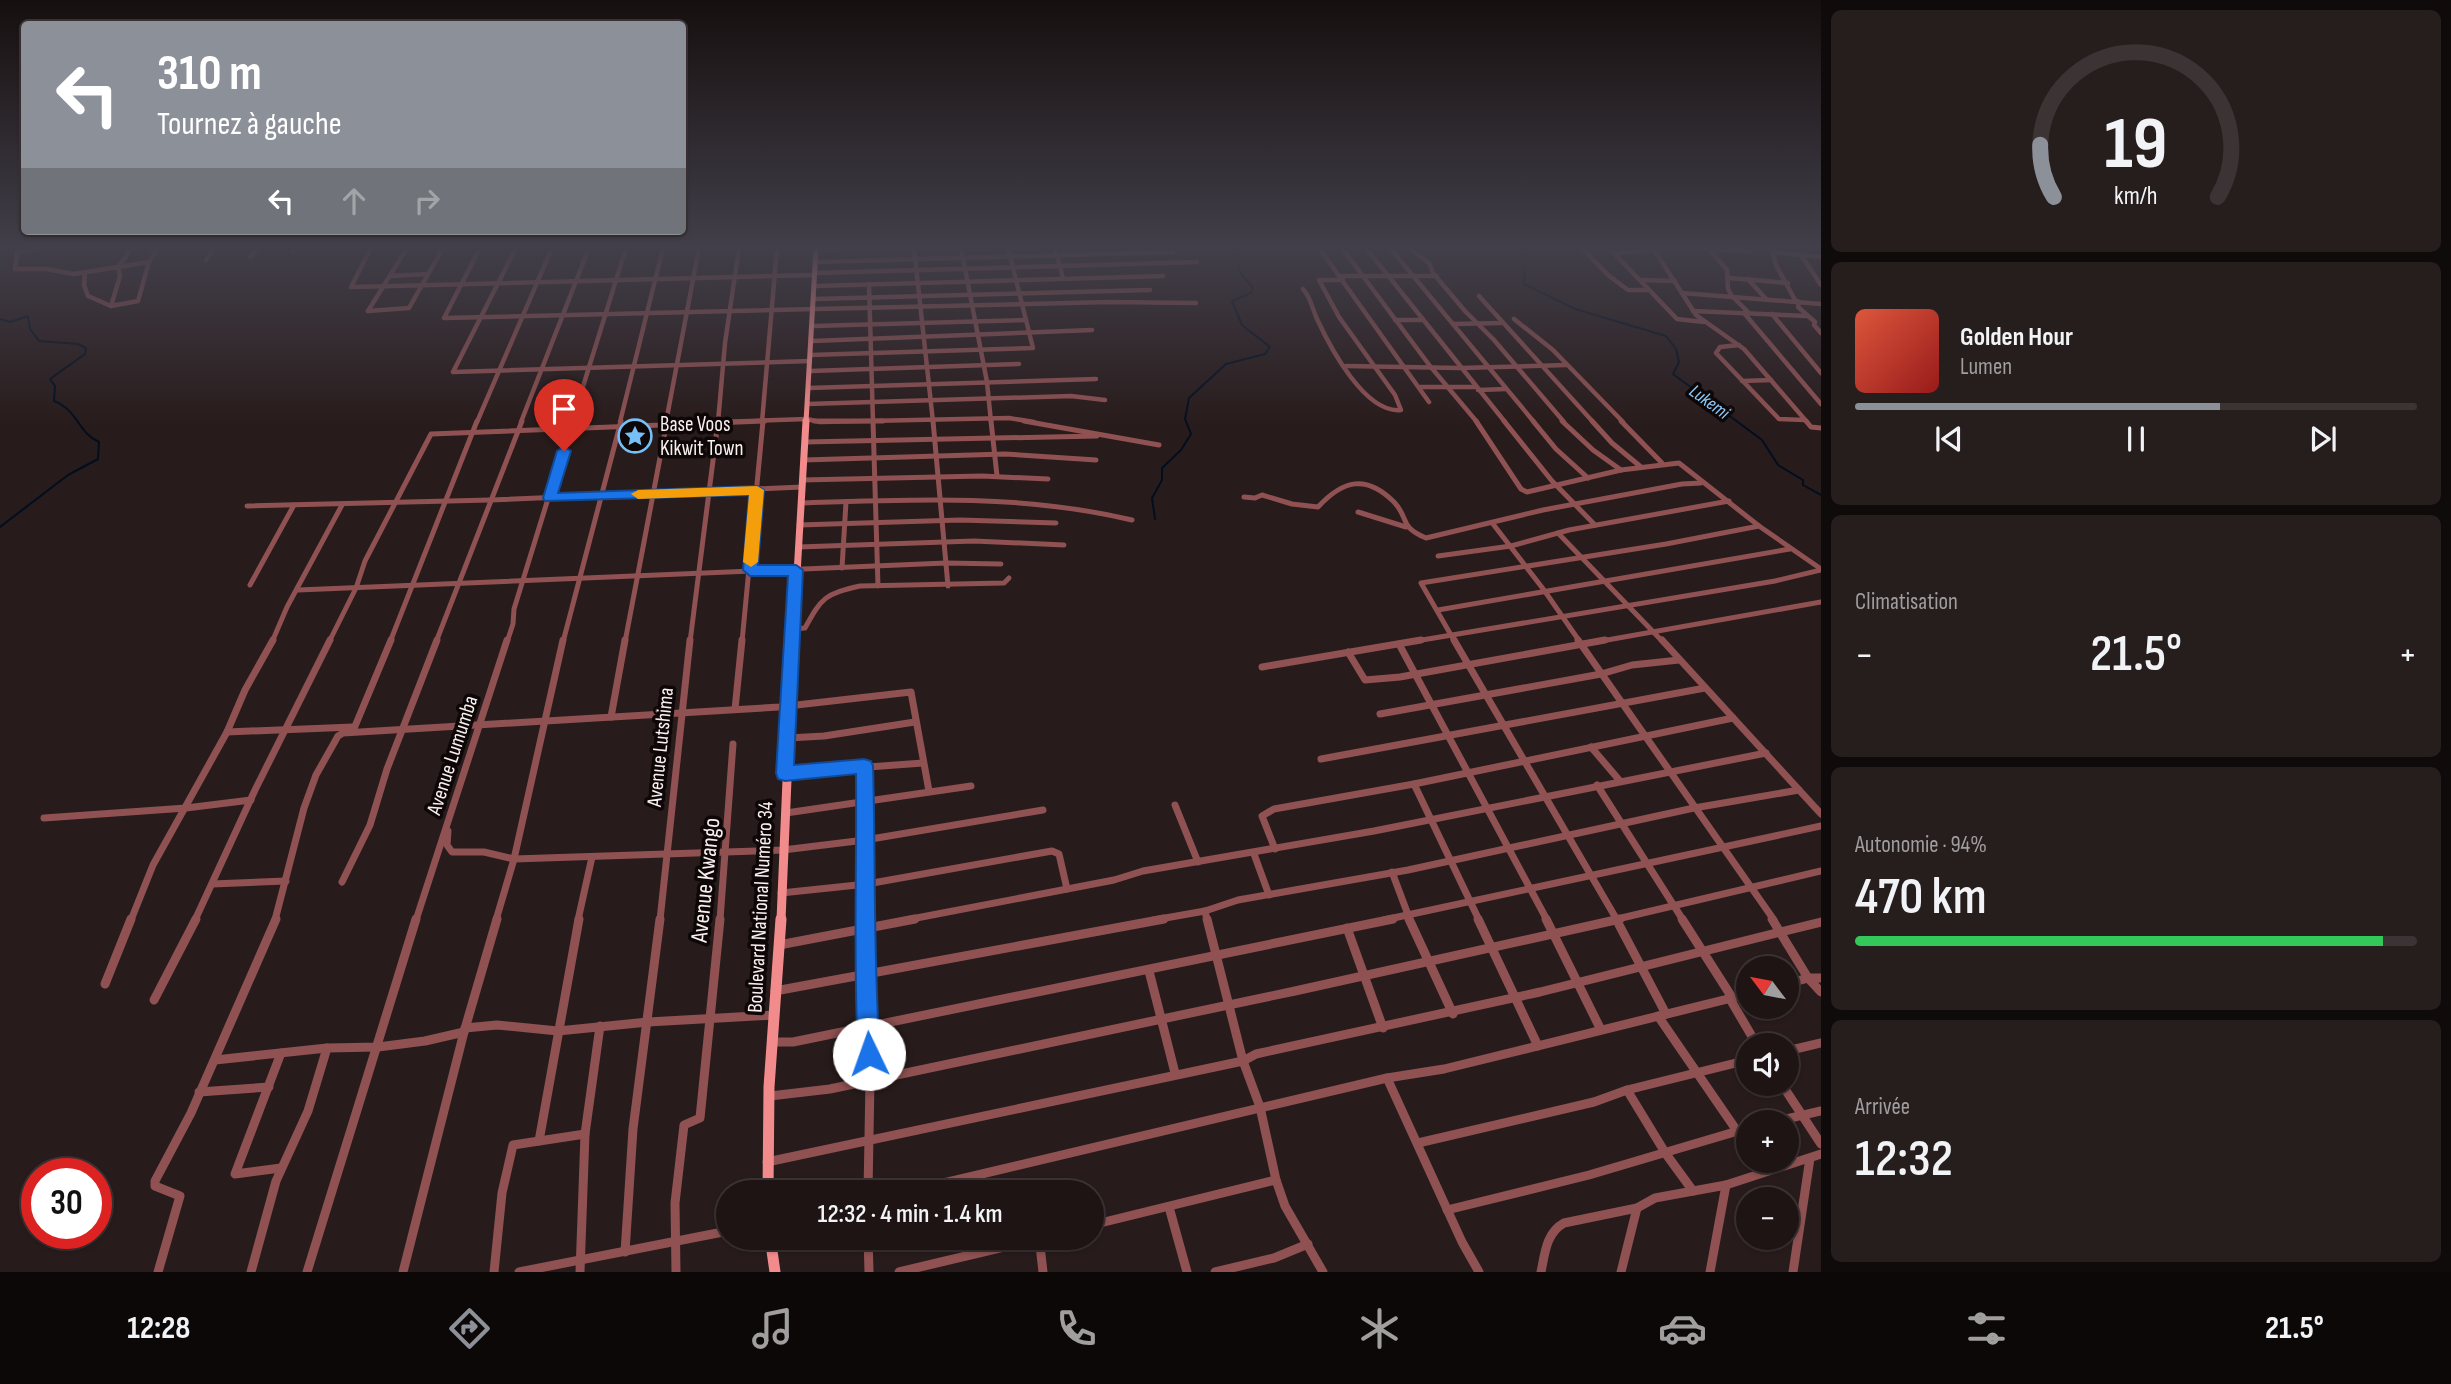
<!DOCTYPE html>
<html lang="fr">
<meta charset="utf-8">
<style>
body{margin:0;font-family:"Sofia Sans Condensed",sans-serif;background:#261d1d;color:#f1f3f6;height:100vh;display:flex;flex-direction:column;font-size:26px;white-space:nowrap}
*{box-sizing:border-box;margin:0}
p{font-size:23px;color:#a19ea0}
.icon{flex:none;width:38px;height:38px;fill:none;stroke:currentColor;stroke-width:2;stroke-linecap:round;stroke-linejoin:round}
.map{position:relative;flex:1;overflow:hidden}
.drawer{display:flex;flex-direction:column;gap:10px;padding:10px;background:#100b0b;width:630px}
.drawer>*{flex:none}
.top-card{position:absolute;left:21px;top:21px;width:665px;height:214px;border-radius:7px;box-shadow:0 2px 5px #0004,0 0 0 2px #3c3334;background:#8c9099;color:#fff;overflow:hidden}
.needle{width:46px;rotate:302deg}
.fabs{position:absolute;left:1736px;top:956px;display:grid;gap:14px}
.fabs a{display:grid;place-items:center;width:63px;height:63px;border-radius:50%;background:#1e1414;box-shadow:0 2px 5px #0004,0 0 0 2px #3c3334;font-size:35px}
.speed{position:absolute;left:21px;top:1158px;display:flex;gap:14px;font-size:35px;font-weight:700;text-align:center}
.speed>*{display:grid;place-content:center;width:91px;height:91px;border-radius:50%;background:#1e1414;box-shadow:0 2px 5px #0004,0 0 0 2px #3c3334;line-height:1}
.speed .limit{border:10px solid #d22;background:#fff;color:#111}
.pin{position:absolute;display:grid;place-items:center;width:60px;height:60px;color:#fff;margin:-72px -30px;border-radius:50% 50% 50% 0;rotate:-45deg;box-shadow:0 0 7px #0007}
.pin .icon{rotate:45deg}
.me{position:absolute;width:77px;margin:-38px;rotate:357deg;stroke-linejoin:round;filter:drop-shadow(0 0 5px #0008)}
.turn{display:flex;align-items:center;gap:24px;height:147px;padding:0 21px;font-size:32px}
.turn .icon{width:91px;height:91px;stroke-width:2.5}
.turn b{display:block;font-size:49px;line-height:60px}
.lanes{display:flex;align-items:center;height:66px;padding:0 21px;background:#0003;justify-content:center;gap:35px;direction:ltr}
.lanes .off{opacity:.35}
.big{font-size:52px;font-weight:600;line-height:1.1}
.drawer .card{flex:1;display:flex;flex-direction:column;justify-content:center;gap:10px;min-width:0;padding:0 24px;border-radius:10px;background:#261d1d}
.drawer .dial{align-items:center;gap:0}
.dial svg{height:182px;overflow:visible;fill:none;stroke:#3c3334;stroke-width:7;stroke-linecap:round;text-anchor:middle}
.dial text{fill:#f1f3f6;stroke:none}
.song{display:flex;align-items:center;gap:21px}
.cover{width:84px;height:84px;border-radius:10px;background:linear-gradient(135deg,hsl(10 70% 55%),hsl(0 70% 35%))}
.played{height:7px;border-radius:4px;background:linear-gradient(90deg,#8c9099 65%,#3c3334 65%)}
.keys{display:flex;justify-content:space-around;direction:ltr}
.heat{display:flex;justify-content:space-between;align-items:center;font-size:38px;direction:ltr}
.charge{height:10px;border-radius:5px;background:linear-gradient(90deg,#34c759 94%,#3c3334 0)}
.trip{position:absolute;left:716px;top:1180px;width:388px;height:70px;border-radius:35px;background:#1e1414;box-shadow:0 2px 5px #0004,0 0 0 2px #3c3334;font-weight:600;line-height:70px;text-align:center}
.menu{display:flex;height:112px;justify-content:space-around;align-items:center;background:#0c0808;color:#a19ea0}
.menu .icon{width:49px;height:49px}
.menu .active{color:#8c9099}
.menu b{font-size:32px;color:#f1f3f6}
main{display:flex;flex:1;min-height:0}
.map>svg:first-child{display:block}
</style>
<main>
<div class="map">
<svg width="1821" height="1272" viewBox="0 0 1821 1272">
<rect width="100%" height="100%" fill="#281b1b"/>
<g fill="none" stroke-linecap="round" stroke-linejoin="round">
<g stroke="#000e20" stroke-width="2">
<polyline points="1522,248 1526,254 1521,261 1525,270 1524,284 1575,309 1666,336 1676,349 1679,362 1673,374 1762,440 1778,465 1803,480 1803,485 1821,495"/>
<path d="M0 319 10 322 28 316 30 329 39 341 78 344 86 348 85 354 50 379 55 386 54 401C79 411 77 432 99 442L98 459 68 475 0 527"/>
<polyline points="1155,519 1152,498 1162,480 1162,468 1181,450 1191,434 1185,419 1189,398 1226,364 1265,354 1270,347 1242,325 1232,301 1251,293 1253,288 1239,271 1237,248"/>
</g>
<g stroke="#8f5152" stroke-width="4.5">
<polyline points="49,248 17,252 15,269 46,269 74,274 149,262"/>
<polyline points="371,248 351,287 815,275"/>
<polyline points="480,248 444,318 1110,302 1196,303"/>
<polyline points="516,248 453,372 810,361"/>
<polyline points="914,248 933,422"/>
<polyline points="961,248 987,382 991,422"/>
<polyline points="1055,248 1063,278"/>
<polyline points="1319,248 1429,402"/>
<polyline points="1342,248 1430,366 1477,422"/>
<polyline points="1366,248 1505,422"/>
<polyline points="1390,248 1534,422"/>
<polyline points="1409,248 1429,263 1433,273 1465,311 1494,340 1564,422"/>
<polyline points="1582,248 1608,275 1628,290 1647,290"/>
<polyline points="1609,248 1677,319 1704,322"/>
<polyline points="1653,248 1696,315 1744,349 1807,422"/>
<polyline points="1687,248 1752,251"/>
<polyline points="1771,248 1776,265 1795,300 1799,302 1798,307 1815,322 1814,325 1821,333"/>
<polyline points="816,249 882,248"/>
<polyline points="1709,249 1727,270 1728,289 1732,296 1749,313"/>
<polyline points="293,251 296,248"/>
<polyline points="1773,252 1821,257"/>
<polyline points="1615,253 1674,248"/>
<polyline points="1801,255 1821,285"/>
<polyline points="250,257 258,248"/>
<polyline points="206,260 215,248"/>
<polyline points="816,262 1173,252"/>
<polyline points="85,273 84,285 88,296 111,306 138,301 149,262 158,248"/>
<polyline points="815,273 1197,262"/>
<polyline points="391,276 427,274"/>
<polyline points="1339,276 1437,276"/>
<polyline points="1729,278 1788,283"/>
<polyline points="1748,279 1766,299"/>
<polyline points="1641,280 1675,281"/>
<polyline points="869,284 873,422"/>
<polyline points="815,286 1163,276"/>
<path d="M1303 289C1311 298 1312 308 1317 319 1330 347 1365 414 1401 410L1395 395 1339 317 1319 280H1343"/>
<polyline points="1682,293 1821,304"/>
<polyline points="1479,296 1593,422"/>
<polyline points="814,299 1150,290"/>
<polyline points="111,306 120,276 118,267 132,248"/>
<polyline points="368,311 409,308 443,248"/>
<polyline points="368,311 407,248"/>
<polyline points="1693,311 1807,316"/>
<polyline points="1744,313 1821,404"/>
<polyline points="1772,314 1821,373"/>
<polyline points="1514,319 1553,350 1623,422"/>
<polyline points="1395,320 1422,320"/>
<polyline points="1453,324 1501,323"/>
<polyline points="813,326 1026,320"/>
<polyline points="812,341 1092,330"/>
<polyline points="1739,345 1720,347 1716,353 1779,419 1805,420"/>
<polyline points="810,355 1033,348 1008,248"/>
<polyline points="1346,366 1460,368 1566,365"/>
<polyline points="810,371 1019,364"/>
<polyline points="1742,381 1771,380"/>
<polyline points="1420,387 1475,387"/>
<polyline points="808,388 1096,379"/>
<polyline points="1478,390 1506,389"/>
<polyline points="807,404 1071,396 1105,400"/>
<polyline points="477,422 552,248"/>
<polyline points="521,422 589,248"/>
<polyline points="572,422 626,248"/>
<polyline points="620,422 663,248"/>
<polyline points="666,422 699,248"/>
<polyline points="718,422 725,343 739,248"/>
<polyline points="721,422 807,419 820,422 1009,418 1034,422"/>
<polyline points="762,422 777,248"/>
</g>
<g stroke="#8f5152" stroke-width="5">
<polyline points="814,421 883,421"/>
<polyline points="873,421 878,586"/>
<polyline points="933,421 948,586"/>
<polyline points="991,421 997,476"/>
<polyline points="1024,421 1159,445"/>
<polyline points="1476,421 1521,489 1527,492 1621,470 1679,463 1759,526 1821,569"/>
<polyline points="1504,421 1552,481 1595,525"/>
<polyline points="1533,421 1556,449 1588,478"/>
<polyline points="1562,421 1593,450 1621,470"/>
<polyline points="1592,421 1612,443 1641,467"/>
<polyline points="1621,421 1662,463"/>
<polyline points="1806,421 1811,427 1821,428"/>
<polyline points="805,442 1097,436"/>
<polyline points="804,460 1005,454 1096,460"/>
<polyline points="802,480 982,476 1048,479"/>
<path d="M1244 497 1255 498 1262 495 1292 504 1318 507C1343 480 1366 474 1394 502 1410 519 1398 526 1426 538L1543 510 1682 484 1701 483"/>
<path d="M801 503C913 499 1022 494 1132 520"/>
<polyline points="247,506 490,500 802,487"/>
<polyline points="1358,512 1406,527"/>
<polyline points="1493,524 1544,590 1580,642"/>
<polyline points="799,525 960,520 1056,523"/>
<polyline points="1558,533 1663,642"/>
<polyline points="798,547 974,541 1064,545"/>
<polyline points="1438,556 1511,546 1569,530 1729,501"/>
<polyline points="842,568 846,502"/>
<polyline points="250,585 294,505"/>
<polyline points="298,590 946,563 1001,564"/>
<polyline points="1438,610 1790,549"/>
<path d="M792 629 805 628C822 597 825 594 860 586L1004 583 1009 578"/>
<polyline points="272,642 287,607 342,505"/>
<polyline points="329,642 356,588 365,561 431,434 765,421"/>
<polyline points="390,642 477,421"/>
<polyline points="436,642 522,421"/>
<polyline points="507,642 513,624 514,609 572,421"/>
<polyline points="563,642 621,421"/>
<polyline points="625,642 667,421"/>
<polyline points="690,642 718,421"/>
<polyline points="742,642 763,421"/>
<polyline points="1410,642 1775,581 1821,570"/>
<polyline points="1455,642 1421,583 1666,544 1759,526"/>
<polyline points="1596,642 1821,602"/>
</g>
<g stroke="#8f5152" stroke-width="7">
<polyline points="1454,640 1617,920"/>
<polyline points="1578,640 1774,920"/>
<polyline points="1662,640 1821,814"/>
<polyline points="1399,644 1547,920"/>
<polyline points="1348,652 1365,680 1400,677 1605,640"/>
<polyline points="1262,667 1421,640"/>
<polyline points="735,709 742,640"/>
<polyline points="1380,714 1601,674 1632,665 1679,660"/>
<polyline points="611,717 625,640"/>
<polyline points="353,731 391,640"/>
<polyline points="227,732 353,727"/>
<polyline points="788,738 824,736 915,722"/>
<polyline points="1591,747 1620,781"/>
<polyline points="1321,759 1705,688"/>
<polyline points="864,766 866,920"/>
<polyline points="786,773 923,763"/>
<polyline points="1414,784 1479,920"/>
<polyline points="1597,785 1683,920"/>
<polyline points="1175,805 1198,862"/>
<polyline points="786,813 971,786"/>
<polyline points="44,818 186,808 251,800"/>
<polyline points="448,831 447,845 452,852 484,852 514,859 783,850 865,840 1043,810"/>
<polyline points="1275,849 1262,816 1274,809 1414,784 1733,718"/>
<polyline points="1254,854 1269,895"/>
<polyline points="1392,872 1410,920"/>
<polyline points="342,882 370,825 387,769 437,640"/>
<polyline points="212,884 286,881"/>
<polyline points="781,893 867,884 1052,851 1059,854 1067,889"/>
<polyline points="1205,911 1207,920"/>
<polyline points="131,920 153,865 227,732 245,690 273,640"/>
<polyline points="195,920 255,790 330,640"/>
<polyline points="275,920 304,808 316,775 338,736 343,733 779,707 911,692 929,791"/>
<polyline points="416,920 507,640"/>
<polyline points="496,920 514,859 563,640"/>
<polyline points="578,920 592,857"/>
<polyline points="660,920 690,640"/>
<polyline points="720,920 733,744"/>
<polyline points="906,920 1114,880 1143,871 1374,831 1766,753"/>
<polyline points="1154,920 1205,911 1238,900 1408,870 1694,808 1799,790"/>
<polyline points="1384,920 1821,826"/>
<polyline points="1613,920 1821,871"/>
</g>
<g stroke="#8f5152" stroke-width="9">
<polyline points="865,919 864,976 870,1080 868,1192"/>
<polyline points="1207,919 1243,1061 1260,1107 1276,1180 1285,1206 1323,1272"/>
<polyline points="1409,919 1453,1014"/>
<polyline points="1478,919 1538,1046"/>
<polyline points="1546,919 1601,1030"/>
<polyline points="1616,919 1666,1014"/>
<polyline points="1682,919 1733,999"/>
<polyline points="1772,919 1808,978 1821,992"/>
<polyline points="1347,928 1383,1028"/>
<polyline points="779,945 915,919"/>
<polyline points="1149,971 1175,1073"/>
<polyline points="105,984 131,919"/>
<polyline points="1787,984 1808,978 1821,978"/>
<polyline points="775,991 1164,919"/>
<polyline points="1730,999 1757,1045"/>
<polyline points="154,1000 196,919"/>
<polyline points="1658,1016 1748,1147"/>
<polyline points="465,1028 497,1025 558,1031 648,1022 774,1015"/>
<polyline points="773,1042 793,1042 1393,919"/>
<polyline points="1787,1051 1821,1043"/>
<polyline points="281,1053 235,1174 281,1168"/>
<polyline points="215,1060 327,1048 378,1047 425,1041 464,1032"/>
<polyline points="1387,1078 1462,1242 1479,1272"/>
<polyline points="1781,1083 1821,1144"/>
<polyline points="1627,1090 1666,1154 1693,1191"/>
<polyline points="199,1092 269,1087"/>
<polyline points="770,1096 830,1089 1295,991 1620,919"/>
<polyline points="1773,1122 1821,1111"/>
<polyline points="539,1141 579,919"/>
<polyline points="1418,1143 1594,1102 1627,1090 1748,1060"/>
<polyline points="1756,1160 1763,1171"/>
<polyline points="767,1162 1243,1061 1256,1054 1540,992 1821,922"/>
<polyline points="887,1192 948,1182 1387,1078 1444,1069 1748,994"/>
<polyline points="1169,1207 1187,1272"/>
<polyline points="1447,1210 1589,1175 1748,1128"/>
<polyline points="1092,1225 1276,1180"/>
<polyline points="868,1237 869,1272"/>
<polyline points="1039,1237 1043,1272"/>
<polyline points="625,1252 633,1129 660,919"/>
<polyline points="158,1272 180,1196 155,1186 155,1181 191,1113 276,919"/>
<polyline points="251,1272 276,1181 308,1111 327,1048"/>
<polyline points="307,1272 416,919"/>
<polyline points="403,1272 464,1032 497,919"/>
<polyline points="494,1272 502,1193 513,1145 585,1134"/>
<polyline points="519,1272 728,1231"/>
<polyline points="580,1272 585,1134 600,1026"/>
<polyline points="676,1272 675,1203 684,1125 700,1118 720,919"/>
<polyline points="899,1272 1004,1247 1033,1237"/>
<polyline points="1215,1272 1274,1258 1308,1244"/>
<path d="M1541 1272C1545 1253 1546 1233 1564 1223L1637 1208 1655 1198 1726 1185 1821 1154"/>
<polyline points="1621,1272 1637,1208"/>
<polyline points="1710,1272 1726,1185"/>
<polyline points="1793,1272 1810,1158"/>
</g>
<polyline stroke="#f28b8c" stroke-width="5" points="806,422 816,248"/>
<polyline stroke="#f28b8c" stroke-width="7" points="793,642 806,421"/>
<polyline stroke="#f28b8c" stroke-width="9" points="781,920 793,640"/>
<g stroke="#f28b8c" stroke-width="11">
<polyline points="768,1192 769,1087 781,919"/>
<polyline points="770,1237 775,1272"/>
</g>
</g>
<linearGradient id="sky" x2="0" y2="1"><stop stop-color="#160f0f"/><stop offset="0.58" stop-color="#423f4a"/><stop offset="1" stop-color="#423f4a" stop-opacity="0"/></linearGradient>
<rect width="1821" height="426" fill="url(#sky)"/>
<path fill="#1a73e8" stroke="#114b97" stroke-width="2" d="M564 447 571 451 558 493 757 486 764 490 758 565H796L803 570 794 765 864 759 871 761 873 766C876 863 873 959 880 1054L877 1062 869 1065 861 1062 858 1054C853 961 857 868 856 774L785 781 778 779 776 773 788 576H750L743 570 749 495 545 501 543 498 557 451Z"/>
<polygon fill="#f59e0b" points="757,486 764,490 758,562 751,567 743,562 749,495 638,499 631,494 638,490"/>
<defs>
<symbol id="sight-ring" viewBox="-11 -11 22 22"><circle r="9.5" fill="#0d0707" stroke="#77bff7" stroke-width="1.5"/><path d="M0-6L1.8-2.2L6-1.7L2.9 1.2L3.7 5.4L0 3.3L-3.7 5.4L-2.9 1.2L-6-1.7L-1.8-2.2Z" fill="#77bff7"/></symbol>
</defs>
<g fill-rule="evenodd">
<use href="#sight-ring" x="616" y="417" width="38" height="38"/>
</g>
<g text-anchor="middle" stroke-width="7" stroke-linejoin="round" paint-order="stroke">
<g font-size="19" font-style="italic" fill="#8dcafb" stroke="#0d0707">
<text transform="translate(1710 401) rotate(36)" y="7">Lukemi</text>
</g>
<g font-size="21" fill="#faf0f0" stroke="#0d0707" text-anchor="start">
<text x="660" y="431">Base Voos<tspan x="660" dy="24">Kikwit Town</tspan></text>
</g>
<g font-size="21" fill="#faf0f0" stroke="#0d0707">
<text transform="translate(660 747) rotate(-84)" y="7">Avenue Lutshima</text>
<text transform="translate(452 755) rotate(-72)" y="7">Avenue Lumumba</text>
<text transform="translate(760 907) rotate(-87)" y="7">Boulevard National Numéro 34</text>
</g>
<g font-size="24" fill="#faf0f0" stroke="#0d0707">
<text transform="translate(705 880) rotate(-84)" y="8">Avenue Kwango</text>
</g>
</g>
</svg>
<div class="fabs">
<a><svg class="needle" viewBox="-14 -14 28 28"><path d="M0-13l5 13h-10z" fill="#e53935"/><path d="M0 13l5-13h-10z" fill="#a19ea0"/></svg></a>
<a><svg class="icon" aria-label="sound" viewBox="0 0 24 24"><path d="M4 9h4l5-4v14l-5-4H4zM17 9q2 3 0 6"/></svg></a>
<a>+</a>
<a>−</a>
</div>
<div class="speed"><div class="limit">30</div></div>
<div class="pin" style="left:564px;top:451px;background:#d93025"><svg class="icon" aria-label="arrive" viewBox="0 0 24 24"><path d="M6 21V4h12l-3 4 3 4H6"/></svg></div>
<svg class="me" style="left:869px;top:1054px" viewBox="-20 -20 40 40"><circle r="19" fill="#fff"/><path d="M0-13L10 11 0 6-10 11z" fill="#1a73e8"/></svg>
<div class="trip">12:32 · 4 min · 1.4 km</div>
<div class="top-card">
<div class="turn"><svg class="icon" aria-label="left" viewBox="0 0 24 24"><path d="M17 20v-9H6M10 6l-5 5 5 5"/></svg><div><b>310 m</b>Tournez à gauche</div></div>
<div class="lanes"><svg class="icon" aria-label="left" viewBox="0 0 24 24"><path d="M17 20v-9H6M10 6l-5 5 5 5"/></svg><svg class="icon off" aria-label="ahead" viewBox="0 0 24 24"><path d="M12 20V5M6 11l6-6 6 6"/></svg><svg class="icon off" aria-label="right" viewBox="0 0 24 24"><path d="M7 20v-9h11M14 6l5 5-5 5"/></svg></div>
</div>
</div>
<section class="drawer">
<div class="card dial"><svg viewBox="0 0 100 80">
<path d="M14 69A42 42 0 1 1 86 69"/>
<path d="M14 69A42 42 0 0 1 8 46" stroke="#8c9099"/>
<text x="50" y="56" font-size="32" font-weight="700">19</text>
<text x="50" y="72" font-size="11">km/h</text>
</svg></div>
<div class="card">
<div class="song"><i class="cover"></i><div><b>Golden Hour</b><p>Lumen</p></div></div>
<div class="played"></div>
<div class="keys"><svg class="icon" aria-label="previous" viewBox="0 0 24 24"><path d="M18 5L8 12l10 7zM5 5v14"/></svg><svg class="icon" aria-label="pause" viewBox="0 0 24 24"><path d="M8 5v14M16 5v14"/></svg><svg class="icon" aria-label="next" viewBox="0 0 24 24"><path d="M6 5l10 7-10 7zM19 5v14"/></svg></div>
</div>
<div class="card"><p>Climatisation</p>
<div class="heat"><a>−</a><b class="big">21.5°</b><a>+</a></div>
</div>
<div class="card"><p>Autonomie · 94%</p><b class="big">470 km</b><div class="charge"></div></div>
<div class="card"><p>Arrivée</p><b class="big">12:32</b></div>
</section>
</main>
<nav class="menu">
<b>12:28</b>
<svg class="icon active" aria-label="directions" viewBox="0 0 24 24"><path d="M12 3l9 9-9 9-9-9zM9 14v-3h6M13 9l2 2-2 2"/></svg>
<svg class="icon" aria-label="music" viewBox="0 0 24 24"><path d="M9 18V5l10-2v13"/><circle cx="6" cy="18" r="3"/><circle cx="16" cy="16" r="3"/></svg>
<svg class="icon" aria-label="phone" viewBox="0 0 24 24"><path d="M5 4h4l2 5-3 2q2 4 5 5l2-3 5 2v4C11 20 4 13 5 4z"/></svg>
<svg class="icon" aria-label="climate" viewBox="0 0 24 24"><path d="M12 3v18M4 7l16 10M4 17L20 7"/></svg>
<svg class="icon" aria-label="car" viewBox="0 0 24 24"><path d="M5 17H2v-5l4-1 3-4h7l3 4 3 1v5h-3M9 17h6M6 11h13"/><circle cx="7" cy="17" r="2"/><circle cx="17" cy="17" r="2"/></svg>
<svg class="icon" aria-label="filters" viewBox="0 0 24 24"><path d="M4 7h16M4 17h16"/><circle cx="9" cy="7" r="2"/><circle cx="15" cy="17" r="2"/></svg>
<b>21.5°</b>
</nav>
